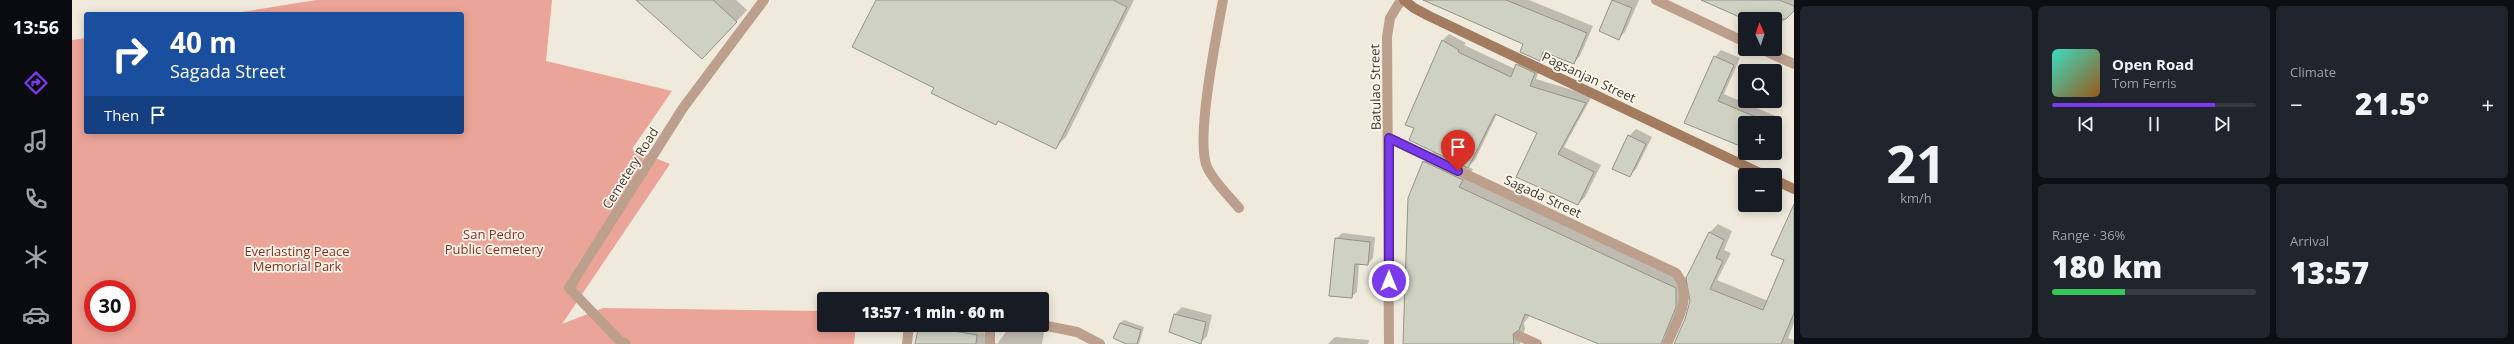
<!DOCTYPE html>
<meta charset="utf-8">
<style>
body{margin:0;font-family:"Open Sans",sans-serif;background:#20242c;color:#f1f3f6;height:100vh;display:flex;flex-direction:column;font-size:15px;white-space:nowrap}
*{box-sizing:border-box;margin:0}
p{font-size:13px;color:#9ea1a6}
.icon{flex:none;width:22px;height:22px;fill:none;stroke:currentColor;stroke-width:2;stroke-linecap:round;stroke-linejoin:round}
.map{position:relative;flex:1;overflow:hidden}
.sheet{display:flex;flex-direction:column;gap:6px;padding:6px;background:#0d0f14;width:720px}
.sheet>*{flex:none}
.hud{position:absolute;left:12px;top:12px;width:380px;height:122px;border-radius:4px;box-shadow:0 2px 10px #0003;background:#1a4fa0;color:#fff;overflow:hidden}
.needle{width:26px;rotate:357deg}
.buttons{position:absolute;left:1666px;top:12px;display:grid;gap:8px}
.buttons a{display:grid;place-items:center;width:44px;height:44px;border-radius:4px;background:#171b24;box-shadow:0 2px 10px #0003;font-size:20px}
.speed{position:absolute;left:12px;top:280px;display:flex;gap:8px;font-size:20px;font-weight:700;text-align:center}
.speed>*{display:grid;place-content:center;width:52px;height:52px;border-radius:50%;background:#171b24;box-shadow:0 2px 10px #0003;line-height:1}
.speed .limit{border:6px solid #d22;background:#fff;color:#111}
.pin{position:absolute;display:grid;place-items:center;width:34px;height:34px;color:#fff;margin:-41px -17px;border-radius:50% 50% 50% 0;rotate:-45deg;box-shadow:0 0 4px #0007}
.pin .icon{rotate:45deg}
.me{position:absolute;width:44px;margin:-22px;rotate:0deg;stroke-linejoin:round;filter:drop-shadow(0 0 3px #0008)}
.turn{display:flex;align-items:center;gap:14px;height:84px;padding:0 20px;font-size:18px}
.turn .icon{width:52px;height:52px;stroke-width:2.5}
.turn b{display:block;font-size:28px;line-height:34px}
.then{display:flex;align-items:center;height:38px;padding:0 20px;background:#0003;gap:8px;font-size:15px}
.big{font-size:30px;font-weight:800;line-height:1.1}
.sheet .tile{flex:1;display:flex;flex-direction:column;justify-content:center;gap:6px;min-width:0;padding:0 14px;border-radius:6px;background:#20242c}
.sheet .dial{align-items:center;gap:0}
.dial b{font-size:52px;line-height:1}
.song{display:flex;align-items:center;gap:12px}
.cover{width:48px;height:48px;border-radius:6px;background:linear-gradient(135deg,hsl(170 70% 55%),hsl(30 70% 35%))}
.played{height:4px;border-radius:2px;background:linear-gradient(90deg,#7c3aed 80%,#363941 80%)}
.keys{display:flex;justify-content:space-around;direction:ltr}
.heat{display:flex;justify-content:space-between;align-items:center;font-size:22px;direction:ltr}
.charge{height:6px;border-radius:3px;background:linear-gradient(90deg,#34c759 36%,#363941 0)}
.sheet .tiles{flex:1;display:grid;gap:6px;grid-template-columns:repeat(3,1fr)}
.tile:first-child{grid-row:span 2}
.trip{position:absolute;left:745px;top:292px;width:232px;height:40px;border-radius:4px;background:#171b24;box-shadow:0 2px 10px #0003;font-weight:800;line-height:40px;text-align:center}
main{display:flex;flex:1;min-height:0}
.dock{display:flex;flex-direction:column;width:72px;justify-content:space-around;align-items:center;background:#090b0e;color:#9ea1a6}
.dock .icon{width:28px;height:28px}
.dock .current{color:#7c3aed}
.dock b{font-size:18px;color:#f1f3f6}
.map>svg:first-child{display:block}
</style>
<main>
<nav class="dock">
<b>13:56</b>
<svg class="icon current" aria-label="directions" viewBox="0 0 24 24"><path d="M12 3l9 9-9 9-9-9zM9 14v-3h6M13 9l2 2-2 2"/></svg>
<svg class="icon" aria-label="music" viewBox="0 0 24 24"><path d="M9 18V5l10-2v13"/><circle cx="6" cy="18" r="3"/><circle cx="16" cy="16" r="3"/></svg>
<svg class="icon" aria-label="phone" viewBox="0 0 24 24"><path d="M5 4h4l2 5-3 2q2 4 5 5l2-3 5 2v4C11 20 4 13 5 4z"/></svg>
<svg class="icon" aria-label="climate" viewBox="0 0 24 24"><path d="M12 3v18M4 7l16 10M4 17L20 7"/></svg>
<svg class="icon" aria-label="car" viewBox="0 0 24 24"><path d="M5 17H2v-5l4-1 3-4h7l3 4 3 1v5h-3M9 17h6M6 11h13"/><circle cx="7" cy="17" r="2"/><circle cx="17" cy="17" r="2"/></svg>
</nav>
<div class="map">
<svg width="1722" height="344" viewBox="0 0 1722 344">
<rect width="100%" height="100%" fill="#f0eadd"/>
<path fill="#eba498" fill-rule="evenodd" d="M244 0H480L474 61 600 91 560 149 598 164 490 324 531 308 752 311V325H784L782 344H0V40L14 38V132H390V14H158ZM21 289H55V323H21Z"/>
<g fill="#0003">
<polygon points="568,0 664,0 675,10 641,47"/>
<polygon points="805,0 1062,0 994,137 983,148 927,120 923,124 863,87"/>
<polygon points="1353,0 1457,0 1521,26 1508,56 1501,63 1474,52 1467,60 1452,43"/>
<polygon points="1541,0 1567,0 1553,32 1547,38 1528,31"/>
<polygon points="1638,0 1722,0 1722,10 1703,30 1703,19 1675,19"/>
<polygon points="1377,34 1394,43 1392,45 1443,69 1451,58 1469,66 1464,79 1520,96 1492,147 1529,165 1513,197 1506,204 1466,133 1425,114 1403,160 1396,167 1401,169 1397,176 1615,278 1637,233 1646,224 1660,231 1652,250 1659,253 1645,280 1696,301 1713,260 1722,212 1722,323 1716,338 1722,340 1722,344 1603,344 1614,320 1619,301 1616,285 1600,328 1585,344 1529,344 1458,315 1452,323 1453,329 1448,344 1332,344 1352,162 1362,151 1343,127 1371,40"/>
<polygon points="1649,50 1668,58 1652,94 1706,117 1703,125 1703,123 1673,123 1673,148 1614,123 1643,57"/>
<polygon points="1564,129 1580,137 1564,169 1557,176 1557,136"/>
<polygon points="1270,233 1303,237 1301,258 1296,264 1287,263 1285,292 1279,297 1264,239"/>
<polygon points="1110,307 1140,315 1135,336 1128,343 1098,332 1103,314"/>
<polygon points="1052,320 1072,327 1067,344 1057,344 1048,323"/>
<polygon points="848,325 889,325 888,331 918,333 919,340 925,344 844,344"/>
<polygon points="939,325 973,325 970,344 925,344"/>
<polygon points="1263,337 1297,340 1296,344 1256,344"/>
</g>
<g fill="#cfd1c3" stroke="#929487">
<polygon points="564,0 641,0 665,22 630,59"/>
<polygon points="804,0 1041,0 1055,7 984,149 926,121 924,125 859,93 862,88 780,47"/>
<polygon points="1351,0 1434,0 1515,33 1502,64 1471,52 1468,61 1448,52 1451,44"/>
<polygon points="1540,0 1560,8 1547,40 1527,31"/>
<polygon points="1629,0 1707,0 1722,6 1722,11 1714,19 1672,19"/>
<polygon points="1370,40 1387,50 1386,52 1439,77 1444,64 1463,73 1458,86 1514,103 1486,154 1522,172 1506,205 1444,177 1465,133 1423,114 1396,168 1337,140 1342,128 1333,125"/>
<polygon points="1642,56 1662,65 1646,101 1698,123 1673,123 1673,148 1612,123"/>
<polygon points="1556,135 1574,144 1558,177 1540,169"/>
<polygon points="1351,161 1391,180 1387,187 1604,288 1604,307 1589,344 1527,344 1453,314 1447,330 1441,334 1442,344 1331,344 1336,198"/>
<polygon points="1722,204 1722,313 1709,344 1602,344 1613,319 1618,301 1614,278 1637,232 1652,240 1644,258 1651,261 1638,289 1691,310 1712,260 1699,255"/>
<polygon points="1263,238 1298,242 1296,265 1283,264 1280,298 1257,296"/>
<polygon points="1102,314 1134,322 1129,344 1097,332"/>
<polygon points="1048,323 1069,330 1065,344 1054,344 1041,338"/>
<polygon points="847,325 905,335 904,344 843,344"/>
</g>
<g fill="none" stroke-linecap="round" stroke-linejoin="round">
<g stroke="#bca08d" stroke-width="10">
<path d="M1151 0C1145 34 1123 139 1135 167 1142 182 1157 196 1167 208"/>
<polyline points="1584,0 1673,42"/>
<polyline points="1689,49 1722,64"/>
<path d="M1317 138 1604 273C1622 297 1605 320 1595 344"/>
<polyline points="970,325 1005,332 1028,344"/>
<polyline points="1447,336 1465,344"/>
<polyline points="554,344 548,341 497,288 611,108 692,0"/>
<polyline points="835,344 837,325"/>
<polyline points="918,344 918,325"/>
<polyline points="1317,344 1315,37 1318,18 1329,0"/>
</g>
<g stroke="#a37c5f" stroke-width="10">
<polyline points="1332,0 1342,8 1357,16 1692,175"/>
<polyline points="1703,180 1722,189"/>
</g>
</g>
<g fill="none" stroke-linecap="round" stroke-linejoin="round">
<defs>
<polyline id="route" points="1317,281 1317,138 1386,171"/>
</defs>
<use href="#route" stroke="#51269a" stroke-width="10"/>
<use href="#route" stroke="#7c3aed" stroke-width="7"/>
</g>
<g text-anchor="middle" stroke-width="3.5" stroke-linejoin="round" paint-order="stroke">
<g font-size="13" fill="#3b3934" stroke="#fef7ea">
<text transform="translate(1517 77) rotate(25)" y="5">Pagsanjan Street</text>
<text transform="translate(1303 87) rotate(-91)" y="5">Batulao Street</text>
<text transform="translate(558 168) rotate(-58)" y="5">Cemetery Road</text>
<text transform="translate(1471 196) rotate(25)" y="5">Sagada Street</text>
</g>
<g font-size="13" fill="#852c22" stroke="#fef7ea">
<text x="422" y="239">San Pedro<tspan x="422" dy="15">Public Cemetery</tspan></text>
<text x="225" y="256">Everlasting Peace<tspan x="225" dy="15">Memorial Park</tspan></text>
</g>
</g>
</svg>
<div class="buttons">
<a><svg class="needle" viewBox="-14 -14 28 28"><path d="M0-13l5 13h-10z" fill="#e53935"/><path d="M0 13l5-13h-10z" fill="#9ea1a6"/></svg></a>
<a><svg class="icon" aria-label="search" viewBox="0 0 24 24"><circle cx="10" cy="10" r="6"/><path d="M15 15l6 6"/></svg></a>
<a>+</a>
<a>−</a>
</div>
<div class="speed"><div class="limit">30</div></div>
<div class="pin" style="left:1386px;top:171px;background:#d93025"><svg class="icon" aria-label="arrive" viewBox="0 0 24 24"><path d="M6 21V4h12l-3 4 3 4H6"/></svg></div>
<svg class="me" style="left:1317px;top:281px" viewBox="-20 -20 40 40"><circle r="17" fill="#7c3aed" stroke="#fff" stroke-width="3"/><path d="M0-11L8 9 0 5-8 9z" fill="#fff"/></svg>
<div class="trip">13:57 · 1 min · 60 m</div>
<div class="hud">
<div class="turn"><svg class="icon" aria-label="right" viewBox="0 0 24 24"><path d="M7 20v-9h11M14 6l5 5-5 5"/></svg><div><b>40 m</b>Sagada Street</div></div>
<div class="then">Then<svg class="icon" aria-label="arrive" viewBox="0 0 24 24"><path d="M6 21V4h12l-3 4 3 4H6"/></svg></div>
</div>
</div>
<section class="sheet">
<div class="tiles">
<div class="tile dial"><b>21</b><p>km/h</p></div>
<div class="tile">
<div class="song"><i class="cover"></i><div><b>Open Road</b><p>Tom Ferris</p></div></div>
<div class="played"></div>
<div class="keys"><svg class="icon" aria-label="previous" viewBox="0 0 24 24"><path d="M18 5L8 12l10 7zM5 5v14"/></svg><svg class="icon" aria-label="pause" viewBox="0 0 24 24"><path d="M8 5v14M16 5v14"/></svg><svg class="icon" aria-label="next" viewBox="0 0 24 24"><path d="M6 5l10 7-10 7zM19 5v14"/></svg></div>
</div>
<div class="tile"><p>Climate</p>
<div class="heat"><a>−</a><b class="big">21.5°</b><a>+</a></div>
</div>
<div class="tile"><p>Range · 36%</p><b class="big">180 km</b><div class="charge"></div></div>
<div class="tile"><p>Arrival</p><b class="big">13:57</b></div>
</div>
</section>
</main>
